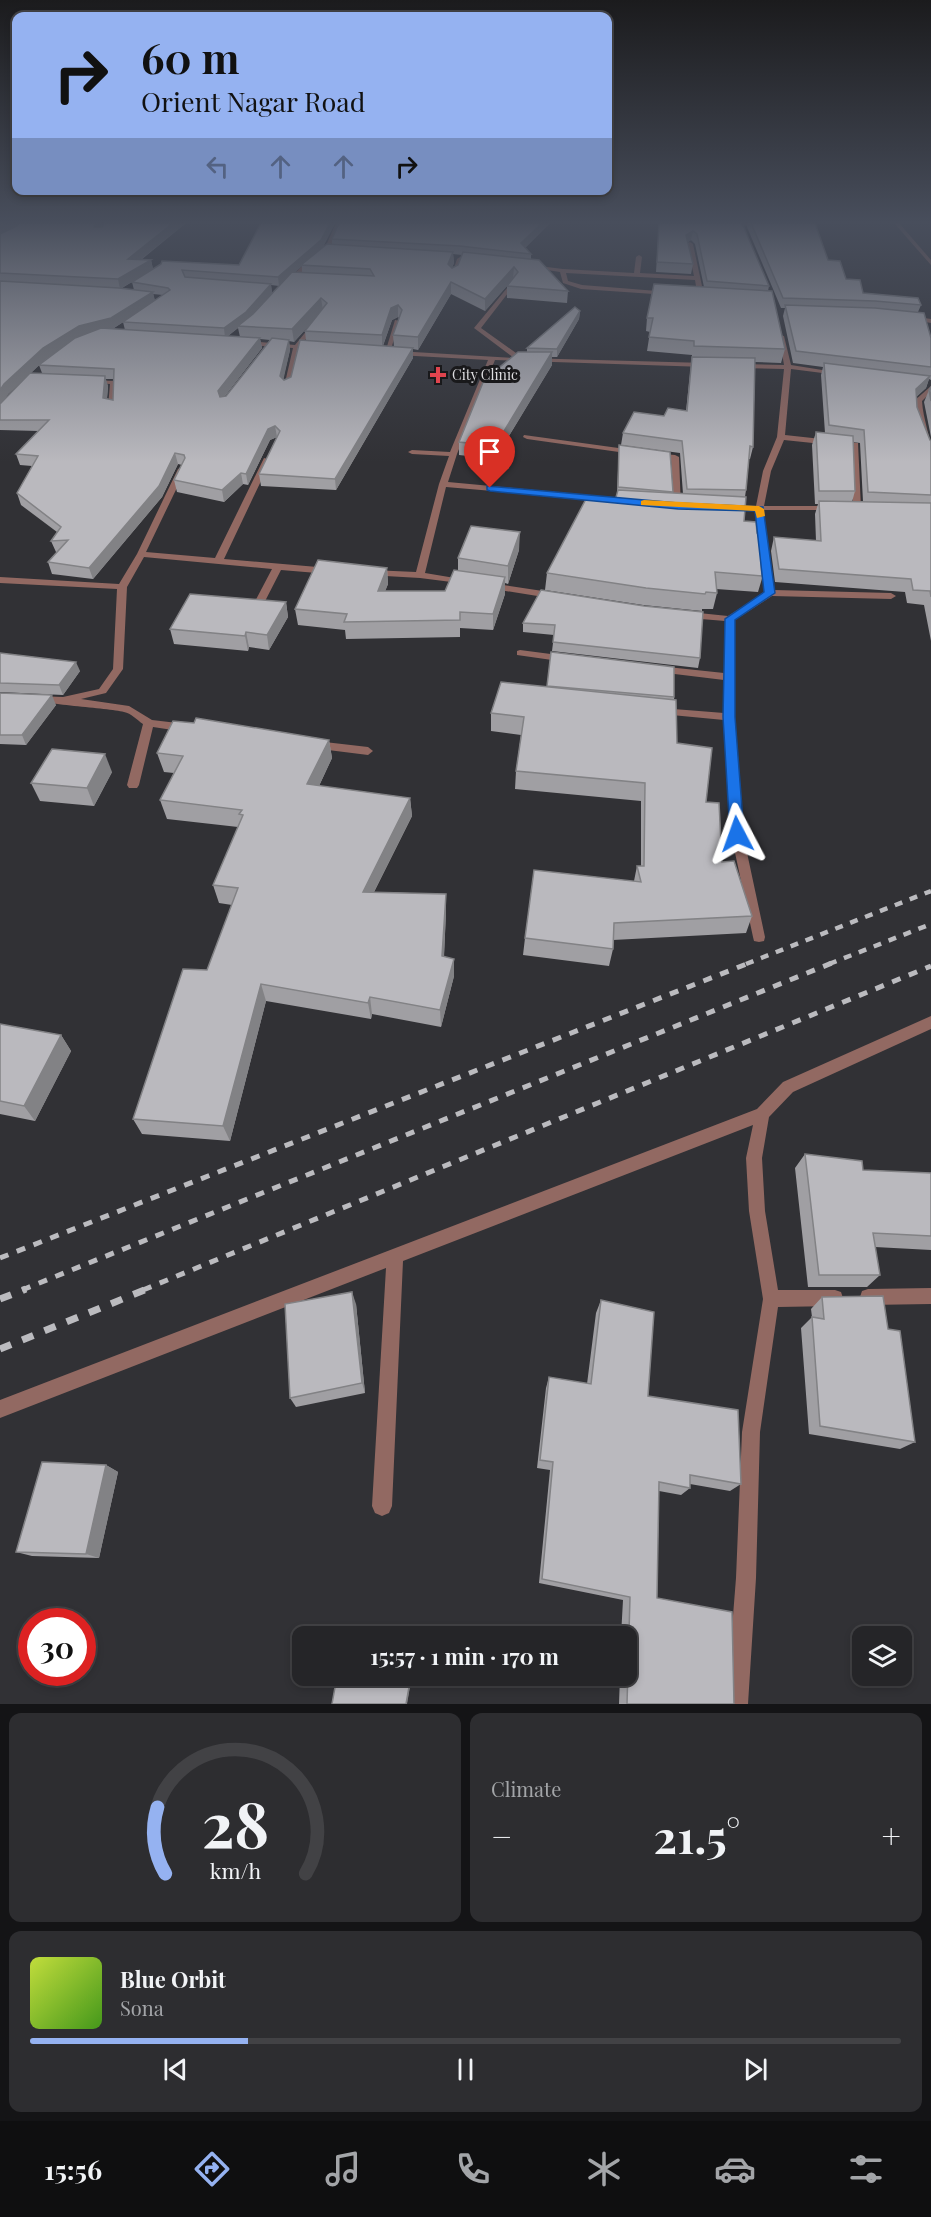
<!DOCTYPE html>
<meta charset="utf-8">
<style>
body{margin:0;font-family:"Playfair Display",serif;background:#2d2d30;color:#f1f3f6;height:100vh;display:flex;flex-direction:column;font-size:22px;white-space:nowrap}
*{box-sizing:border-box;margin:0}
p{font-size:20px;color:#a3a5a8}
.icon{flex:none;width:33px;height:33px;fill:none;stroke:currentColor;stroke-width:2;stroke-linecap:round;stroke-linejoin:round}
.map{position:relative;height:1704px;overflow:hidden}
.panel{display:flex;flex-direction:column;gap:9px;padding:9px;background:#141416;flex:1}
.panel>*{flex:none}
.banner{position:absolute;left:12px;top:12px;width:600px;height:183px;border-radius:12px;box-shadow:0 3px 9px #0003,0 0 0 2px #424245;background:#95b2f1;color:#111;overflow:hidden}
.fabs{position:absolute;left:852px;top:1626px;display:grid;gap:12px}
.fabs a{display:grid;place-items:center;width:60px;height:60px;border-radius:12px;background:#252528;box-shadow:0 3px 9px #0003,0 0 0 2px #424245;font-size:30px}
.speed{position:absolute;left:18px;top:1608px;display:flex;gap:12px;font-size:30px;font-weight:700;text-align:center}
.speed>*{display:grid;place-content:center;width:78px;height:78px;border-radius:50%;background:#252528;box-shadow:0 3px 9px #0003,0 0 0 2px #424245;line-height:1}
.speed .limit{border:9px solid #d22;background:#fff;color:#111}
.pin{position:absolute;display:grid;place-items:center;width:51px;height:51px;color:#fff;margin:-62px -26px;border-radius:50% 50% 50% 0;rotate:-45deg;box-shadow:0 0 6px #0007}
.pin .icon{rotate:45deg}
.me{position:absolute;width:66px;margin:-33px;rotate:356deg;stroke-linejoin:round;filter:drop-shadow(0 0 4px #0008)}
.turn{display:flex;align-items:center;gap:21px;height:126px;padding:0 30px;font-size:27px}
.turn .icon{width:78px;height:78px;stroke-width:2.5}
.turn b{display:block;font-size:42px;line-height:51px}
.lanes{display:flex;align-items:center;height:57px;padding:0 30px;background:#0003;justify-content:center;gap:30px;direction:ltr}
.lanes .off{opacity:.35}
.big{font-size:45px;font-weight:700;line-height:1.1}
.panel .card{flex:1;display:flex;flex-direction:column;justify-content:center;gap:9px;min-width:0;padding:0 21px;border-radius:12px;background:#2d2d30}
.panel .dial{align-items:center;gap:0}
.dial svg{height:156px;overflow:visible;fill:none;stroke:#424245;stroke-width:7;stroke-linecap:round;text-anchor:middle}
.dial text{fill:#f1f3f6;stroke:none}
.song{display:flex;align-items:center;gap:18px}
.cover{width:72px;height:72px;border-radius:9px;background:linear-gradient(135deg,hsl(70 70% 55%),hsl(100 70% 35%))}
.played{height:6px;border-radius:3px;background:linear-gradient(90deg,#95b2f1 25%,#424245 25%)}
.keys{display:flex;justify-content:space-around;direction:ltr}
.heat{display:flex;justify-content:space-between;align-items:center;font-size:33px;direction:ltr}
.panel .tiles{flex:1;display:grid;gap:9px;grid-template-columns:1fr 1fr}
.card:last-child{grid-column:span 2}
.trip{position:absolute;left:292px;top:1626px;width:345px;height:60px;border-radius:12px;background:#252528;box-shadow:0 3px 9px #0003,0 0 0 2px #424245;font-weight:700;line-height:60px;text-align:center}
.tabs{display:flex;height:96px;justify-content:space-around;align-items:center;background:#0f0f10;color:#a3a5a8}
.tabs .icon{width:42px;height:42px}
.tabs .on{color:#95b2f1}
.tabs b{font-size:27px;color:#f1f3f6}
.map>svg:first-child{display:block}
</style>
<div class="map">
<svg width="931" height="1704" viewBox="0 0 931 1704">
<rect width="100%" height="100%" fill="#313135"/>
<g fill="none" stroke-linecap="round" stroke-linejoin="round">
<g fill="#926962" fill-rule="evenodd">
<polygon points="336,223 341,223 328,252 310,264 289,285 285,285 285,283 306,262 324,250"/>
<polygon points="739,223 778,223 741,226"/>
<polygon points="894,223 899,223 931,260 931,265"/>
<polygon points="690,242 693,244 702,286 699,288 696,286 695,280 566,273 568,281 582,285 670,292 668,295 581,289 563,283 560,272 528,267 531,265 563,269 634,273 636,257 639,255 642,257 640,273 694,276 687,244"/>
<polygon points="460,257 463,259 456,276 451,277 457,259"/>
<polygon points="513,281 515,284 481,328 523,358 706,363 709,365 706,367 495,360 457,454 448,482 630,499 634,501 630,503 446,487 425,573 467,580 467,584 420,578 368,575 367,573 371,570 416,572 439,484 449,456 412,454 408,452 412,450 450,452 488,360 397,355 394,353 397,351 514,358 474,328"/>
<polygon points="911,316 931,319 931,323 909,319"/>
<polygon points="395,320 400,321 390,352 385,353"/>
<polygon points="313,323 318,324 301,345 316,348 313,350 300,349 289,388 284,387 293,348 247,345 244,343 247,341 295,345"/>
<polygon points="779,335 784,336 791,365 841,373 838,375 791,369 785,435 858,443 861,508 857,510 853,508 851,447 784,440 771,471 764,506 833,506 837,508 833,510 763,510 774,590 891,593 896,596 891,599 772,596 735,620 734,717 743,834 765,937 764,941 759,942 754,941 753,937 731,834 724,720 661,714 656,711 661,708 724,713 724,680 658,672 653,669 658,666 724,673 725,621 689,618 684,615 689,612 728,616 765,592 755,510 731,510 727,508 731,506 756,506 763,471 777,437 784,369 738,368 735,366 738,364 784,365"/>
<polygon points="89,380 115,381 115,409 108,407 110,384 91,383 88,381"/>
<path d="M931 386V392L922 401C923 420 931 436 931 454L927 452 915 419 914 401Z"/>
<polygon points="524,435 633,450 637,452 633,454 527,439 523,437"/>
<polygon points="653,453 675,455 679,457 681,508 674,506 671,459 653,457"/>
<path d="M264 458 271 460 224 559 329 568 333 571 329 574 281 570 261 609 256 612 251 609 272 569 144 557 127 587 123 669 106 693 81 699 129 706 152 720 186 724 191 728 186 732 153 727 139 785 137 788H129L127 785 143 724C137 720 131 713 124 712 108 708 38 704 32 699L37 696 63 697 99 689 113 669 117 589 0 583V577L119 584 137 554 178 469 182 467 186 469 146 552 215 558Z"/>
<polygon points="490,583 556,593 561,596 556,599 487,588 485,586"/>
<polygon points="520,650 566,656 571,659 566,662 517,655 517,651"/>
<polygon points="316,741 368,747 373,751 368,755 312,748 311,745 312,742"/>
<polygon points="931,1016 931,1029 793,1092 769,1117 762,1158 765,1211 778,1290 835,1290 841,1292 843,1298 841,1304 835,1306 778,1307 760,1432 756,1578 748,1704 726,1704 736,1578 742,1432 763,1299 749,1211 746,1158 753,1125 403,1261 392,1506 389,1513 382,1516 375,1513 372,1506 386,1268 0,1418 0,1400 757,1109 783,1082"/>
<polygon points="931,1288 931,1304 868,1305 862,1303 860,1297 862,1291 868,1289"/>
</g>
<g stroke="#bbbbbf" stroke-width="4.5" stroke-dasharray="8 8" stroke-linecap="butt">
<polyline points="746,964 931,891"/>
<polyline points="829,964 931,924"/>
</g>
<g stroke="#bbbbbf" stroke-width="5" stroke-dasharray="9 9" stroke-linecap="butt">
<polyline points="0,1258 749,963"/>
<polyline points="22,1290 832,963"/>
<polyline points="143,1290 931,966"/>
</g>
<g stroke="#bbbbbf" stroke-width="7" stroke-dasharray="12 12" stroke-linecap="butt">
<polyline points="0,1299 26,1289"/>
<polyline points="0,1349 147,1289"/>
</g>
</g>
<g fill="#a09fa3" fill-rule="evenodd">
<path d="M0 223H18L15 227 17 226 19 223H103L102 227 104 223H186L141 260H151L153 269 239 265 261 223H335L323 247 332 244V239L339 223H550L525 248 531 254V259L568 291 567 303 507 298V286L512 280 485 311 451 294 418 350 413 349V358L336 490 261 486 259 474 277 437 270 440 248 485 243 484 224 502 177 492 174 480 182 465 178 464 162 497 93 579 52 574 48 562 57 552H56L51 541 57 532 21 505 17 493 32 466 20 465 16 454 39 431 0 430ZM453 254 462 255 458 265 452 268 454 263ZM302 266V272H295ZM132 282 134 290 122 288ZM271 285 279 286 272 293ZM153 294 163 295 155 301ZM398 317 399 318 393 335 394 347 383 346 392 320ZM128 319 123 322 125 330 110 329 114 328ZM312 322 305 331 306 341 291 377 284 380 283 379 290 350 289 341 294 342ZM238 328 240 337 228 336ZM260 339 270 340 226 396H225L262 348ZM39 365 42 373H31ZM25 378 5 399 8 394ZM105 379H114L113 400 107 399 108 386Z"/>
<polygon points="659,223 742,223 769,286 768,291 785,349 781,363 755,362 753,447 750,459 749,459 746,490 745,497 744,521 757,533 766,565 758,592 716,589 717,593 713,609 702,609 702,611 643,605 545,590 547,573 615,501 617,495 619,445 673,492 673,493 683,494 680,453 621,445 623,433 664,416 686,411 692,355 647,351 650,332 646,331 647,318 704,287 695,244 691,240 688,242 693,264 691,274 656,272"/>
<path d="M748 223H815L828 260 846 279 863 293 921 305 918 312 931 338V380L929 379 926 388 916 397 917 407 930 440 931 441V641L924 605 907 603 905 592 775 582 771 551 774 537 816 541 815 514 818 504H815L812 445 816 432 825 433 821 375 823 367 793 363 783 316 785 308H781L747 227ZM853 442 860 443 863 502H852L855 491Z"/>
<polygon points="580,311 579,319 557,357 552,357 552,365 495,459 459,455 459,442 527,352 527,348"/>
<polygon points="931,387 931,437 924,402 929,390"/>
<polygon points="519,550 508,584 505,583 505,594 493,630 460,628 460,637 346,639 345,630 298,625 295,609 387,568 388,584 385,591 445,591 458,570 458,558"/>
<polygon points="541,590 700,658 698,668 552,651 554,635 523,632 523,623"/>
<polygon points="286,602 288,617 269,650 249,647 248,651 174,644 170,629"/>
<polygon points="551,652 674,697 677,743 706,802 722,862 752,916 746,933 613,940 613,949 609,966 523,955 525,938 634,881 637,866 641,866 641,801 515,789 516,771 521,735 491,731 491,713 547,687"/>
<polygon points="0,653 80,671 63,695 0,692"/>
<polygon points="0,693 56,705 26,745 0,744"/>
<polygon points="329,740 332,758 319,786 410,798 412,816 374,892 446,894 446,912 444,957 454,976 441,1027 372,1014 371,1019 266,1001 230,1141 142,1134 133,1119 207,970 232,905 219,903 213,885 238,827 167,819 160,800 174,773 164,772 157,753"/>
<polygon points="112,772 94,806 40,801 31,783"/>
<polygon points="0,1024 61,1035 71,1051 35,1121 0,1114"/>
<polygon points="805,1154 863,1170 931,1173 931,1250 875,1247 880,1275 867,1287 808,1287 795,1168"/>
<polygon points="822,1297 888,1329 915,1442 900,1449 809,1434 801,1328 812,1317 811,1309"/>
<polygon points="601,1300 648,1396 741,1484 730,1491 690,1484 690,1488 681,1495 659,1491 657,1598 734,1704 619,1704 620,1676 627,1676 627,1636 621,1636 623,1600 539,1583 550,1470 537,1468 546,1388 549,1377 587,1384 596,1313"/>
<polygon points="356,1304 365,1393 296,1407 290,1398"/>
<polygon points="106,1465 118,1472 99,1558 32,1556 16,1552"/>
</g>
<g fill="#828285">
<polygon points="6,223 18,223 13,229 0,237 0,227"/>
<polygon points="96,223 103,223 96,236 94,227"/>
<polygon points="173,223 186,223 130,268 128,259"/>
<polygon points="330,223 335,223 322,249 301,265 302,266 279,286 278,277"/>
<polygon points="542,223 550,223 521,252 521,243"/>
<polygon points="693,231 691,240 685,244 686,235"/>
<polygon points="453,252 454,263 448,275 448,264"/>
<polygon points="151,260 153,269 120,289 118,279"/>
<polygon points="514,267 513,279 485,311 485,299"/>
<polygon points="451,282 451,294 418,350 418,337"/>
<polygon points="271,284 272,293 247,321 238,326 238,328 225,338 224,328"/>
<polygon points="153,292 155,301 114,328 82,336 46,359 8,394 1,406 0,409 0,390 4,384 43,348 79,326"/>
<polygon points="321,298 323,310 294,342 292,329"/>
<polygon points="398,305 398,317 392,320 382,348 382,335 391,308"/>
<polygon points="580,311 579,319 557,357 557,349"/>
<polygon points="260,338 262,348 220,402 218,391"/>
<polygon points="289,340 290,350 282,386 280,376"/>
<polygon points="413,348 413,358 336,490 335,479"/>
<polygon points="552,352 552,365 495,459 495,446"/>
<polygon points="105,376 108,386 106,408 103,398"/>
<polygon points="930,376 926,388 912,401 916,389"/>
<polygon points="275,426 277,437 270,440 248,485 246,474 268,429"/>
<polygon points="175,453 178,464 162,497 93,579 89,568"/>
<polygon points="241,473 243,484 224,502 222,490"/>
<polygon points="520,532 519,550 508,584 508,566"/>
<polygon points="387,568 388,584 379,607 378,591"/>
<polygon points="505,577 505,594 493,630 493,614"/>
<polygon points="286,602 288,617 269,650 267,635"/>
<polygon points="246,632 249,647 248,651 245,636"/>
<polygon points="76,662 80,671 63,695 59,685"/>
<polygon points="52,695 56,705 26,745 22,735"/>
<polygon points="329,740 332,758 311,803 307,784"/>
<polygon points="105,754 112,772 94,806 87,788"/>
<polygon points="410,798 412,816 365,910 363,892"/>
<polygon points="446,894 446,912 443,974 442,956"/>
<polygon points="454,959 454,976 441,1027 440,1010"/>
<polygon points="261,984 266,1001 230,1141 223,1126"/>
<polygon points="370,997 372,1014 371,1019 368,1003"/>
<polygon points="61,1035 71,1051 35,1121 24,1106"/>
<polygon points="352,1292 356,1304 365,1393 362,1383"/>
<polygon points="106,1465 118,1472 99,1558 86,1554"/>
<polygon points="411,1676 412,1676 407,1704 406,1704"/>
</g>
<g fill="#bab9be" stroke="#828285" stroke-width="1.5">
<polygon points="0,223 6,223 0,227"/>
<polygon points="19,223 96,223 94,227 102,227 104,223 173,223 128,259 151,260 118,279 0,273 0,234 17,226"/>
<polygon points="261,223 330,223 321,240 278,277 182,270 185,277 271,284 246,312 224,328 123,322 170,290 168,288 132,282 161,264 162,261 239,265"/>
<polygon points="339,223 542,223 521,243 531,254 460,246 332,239"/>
<polygon points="659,223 742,223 769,286 707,281 697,234 693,231 686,235 693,264 657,262"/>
<polygon points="751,223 815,223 828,260 840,261 846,279 860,280 863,293 918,298 921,305 875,301 783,298"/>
<polygon points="327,244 453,252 448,264 452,268 458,265 463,252 539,260 568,291 507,286 518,272 514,267 485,299 451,282 418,337 393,335 402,310 398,305 391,308 382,335 305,331 327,303 321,298 292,329 238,326 253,314 292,272 374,276 370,269 301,265"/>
<polygon points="0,281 119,288 153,292 111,318 79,326 43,348 4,384 0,390"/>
<polygon points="654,284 772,291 785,349 694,346 694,341 649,337 653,318 647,318"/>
<polygon points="785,305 875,308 924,313 931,338 931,367 796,351"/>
<polygon points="575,307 580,311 557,349 527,348"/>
<polygon points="101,328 260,338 218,391 220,397 226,396 272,338 289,340 280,376 284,380 291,377 300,340 413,348 335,479 259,474 280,431 275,426 268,429 246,474 241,473 222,490 174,480 185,458 184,455 175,453 159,486 89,568 48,562 68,540 51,541 61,527 17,493 38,456 16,454 49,420 0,420 0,404 30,373 105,376 103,398 113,400 114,369 39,365 75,338"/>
<polygon points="518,352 552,352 495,446 459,442 484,380"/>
<polygon points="692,357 755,358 753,447 750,446 746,490 687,489 682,441 623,433 634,412 664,416 668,408 687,411"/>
<polygon points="824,363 930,376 916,389 917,407 930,440 931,441 931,495 868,492 864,430 829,425"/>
<polygon points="931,387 931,401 929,390"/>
<polygon points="816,432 853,436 855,491 819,491"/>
<polygon points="619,445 670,452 673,492 618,487"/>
<polygon points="618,490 746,497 744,521 756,522 757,533 762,534 766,565 761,564 762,576 715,572 717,593 706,592 705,594 646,588 547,573 586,499 615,501"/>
<polygon points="819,501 931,503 931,597 930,591 913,590 911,579 779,569 774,537 821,541"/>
<polygon points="471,526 520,532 508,566 458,558"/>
<polygon points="318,560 387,568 378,591 445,591 454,570 505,577 493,614 460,612 460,620 344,622 347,614 295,609"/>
<polygon points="541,590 644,606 703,612 700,658 553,642 555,625 523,623"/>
<polygon points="190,594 286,602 267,635 246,632 245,636 170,629"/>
<polygon points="551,652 674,667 674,697 547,686"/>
<polygon points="0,653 76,662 59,685 0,683"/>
<polygon points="501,682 676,700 677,743 712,748 706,802 719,803 722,862 734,861 752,916 614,923 613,949 525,938 534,870 641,882 637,866 644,866 645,783 516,771 524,717 491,713"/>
<polygon points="0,693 52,695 22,735 0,735"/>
<polygon points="196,718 329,740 307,784 410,798 363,892 446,894 442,956 454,959 440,1010 370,997 368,1003 261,984 223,1126 133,1119 183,969 207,970 238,888 213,885 243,815 239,814 242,810 160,800 183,756 157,753 173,721 194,723"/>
<polygon points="52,749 105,754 87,788 31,783"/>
<polygon points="0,1024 61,1035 24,1106 0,1101"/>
<polygon points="805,1154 862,1161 863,1170 931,1173 931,1236 873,1233 880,1275 819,1275"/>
<polygon points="352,1292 362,1383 290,1398 285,1304"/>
<polygon points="883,1296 888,1329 900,1331 915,1442 820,1426 812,1317 824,1319 822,1297"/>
<polygon points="601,1300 654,1312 648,1396 738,1410 741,1484 690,1475 690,1488 659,1482 657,1598 732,1612 734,1704 627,1704 630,1597 542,1579 553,1462 540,1460 549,1377 591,1384"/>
<polygon points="42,1462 106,1465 86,1554 16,1552"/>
<polygon points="337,1676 411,1676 406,1704 332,1704"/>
</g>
<linearGradient id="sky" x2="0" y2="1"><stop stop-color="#1b1b1d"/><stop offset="0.48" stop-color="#484e5c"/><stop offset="1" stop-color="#484e5c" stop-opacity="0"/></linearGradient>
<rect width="931" height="462" fill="url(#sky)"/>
<polygon fill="#1a73e8" stroke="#114b97" stroke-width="1.5" points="487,486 678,503 763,507 775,593 735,620 735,717 744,834 742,838 732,838 730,834 723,717 725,619 764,592 755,511 678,509 490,491 487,490"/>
<polygon fill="#f59e0b" points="644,500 759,506 764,509 765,516 757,518 755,511 641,505 641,501"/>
<path fill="#e0444e" stroke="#19191b" stroke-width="2" d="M435 366h6v6h6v6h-6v6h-6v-6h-6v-6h6z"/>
<g text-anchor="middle" stroke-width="6" stroke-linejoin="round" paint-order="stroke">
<g font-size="14" fill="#dddde0" stroke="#19191b" text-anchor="start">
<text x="452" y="380">City Clinic</text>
</g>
</g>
</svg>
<div class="fabs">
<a><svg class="icon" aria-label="layers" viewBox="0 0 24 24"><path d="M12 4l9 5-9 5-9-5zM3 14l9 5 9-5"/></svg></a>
</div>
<div class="speed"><div class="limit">30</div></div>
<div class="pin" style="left:490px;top:488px;background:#d93025"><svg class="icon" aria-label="arrive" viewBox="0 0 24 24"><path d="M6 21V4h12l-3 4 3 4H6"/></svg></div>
<svg class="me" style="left:737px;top:834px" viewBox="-20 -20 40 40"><path d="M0-17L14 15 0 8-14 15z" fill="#1a73e8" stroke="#fff" stroke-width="4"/></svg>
<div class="trip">15:57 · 1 min · 170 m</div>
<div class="banner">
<div class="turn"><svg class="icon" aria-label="right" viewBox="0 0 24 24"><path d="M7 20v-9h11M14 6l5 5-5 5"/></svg><div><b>60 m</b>Orient Nagar Road</div></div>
<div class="lanes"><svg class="icon off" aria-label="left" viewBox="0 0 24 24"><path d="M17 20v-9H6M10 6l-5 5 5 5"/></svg><svg class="icon off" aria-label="ahead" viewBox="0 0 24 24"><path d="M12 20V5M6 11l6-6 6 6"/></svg><svg class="icon off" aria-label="ahead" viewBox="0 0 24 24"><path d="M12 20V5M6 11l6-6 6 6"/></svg><svg class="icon" aria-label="right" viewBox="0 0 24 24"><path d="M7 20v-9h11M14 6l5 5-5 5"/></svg></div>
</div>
</div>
<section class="panel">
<div class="tiles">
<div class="card dial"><svg viewBox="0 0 100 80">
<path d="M14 69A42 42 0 1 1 86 69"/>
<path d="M14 69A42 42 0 0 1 10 35" stroke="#95b2f1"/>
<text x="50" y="56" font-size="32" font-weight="700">28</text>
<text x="50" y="72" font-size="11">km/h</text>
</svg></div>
<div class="card"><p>Climate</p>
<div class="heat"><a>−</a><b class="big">21.5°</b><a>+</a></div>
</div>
<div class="card">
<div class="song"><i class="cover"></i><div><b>Blue Orbit</b><p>Sona</p></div></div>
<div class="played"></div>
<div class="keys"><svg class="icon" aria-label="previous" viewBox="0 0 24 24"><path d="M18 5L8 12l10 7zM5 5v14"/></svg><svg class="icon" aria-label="pause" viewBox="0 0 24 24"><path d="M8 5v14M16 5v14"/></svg><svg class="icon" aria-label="next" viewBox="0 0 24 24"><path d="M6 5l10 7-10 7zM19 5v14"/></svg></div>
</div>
</div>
</section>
<nav class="tabs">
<b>15:56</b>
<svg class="icon on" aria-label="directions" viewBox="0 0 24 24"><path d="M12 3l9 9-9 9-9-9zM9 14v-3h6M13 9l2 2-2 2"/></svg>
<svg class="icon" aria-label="music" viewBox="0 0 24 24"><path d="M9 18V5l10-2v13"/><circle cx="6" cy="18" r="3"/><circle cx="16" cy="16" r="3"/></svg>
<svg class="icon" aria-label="phone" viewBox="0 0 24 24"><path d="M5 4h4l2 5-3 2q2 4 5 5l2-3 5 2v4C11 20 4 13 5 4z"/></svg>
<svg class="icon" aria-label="climate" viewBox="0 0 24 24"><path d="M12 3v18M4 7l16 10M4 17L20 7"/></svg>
<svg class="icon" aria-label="car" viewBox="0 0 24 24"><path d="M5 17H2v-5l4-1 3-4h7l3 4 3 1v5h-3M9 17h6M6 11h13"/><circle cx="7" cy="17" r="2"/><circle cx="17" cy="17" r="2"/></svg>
<svg class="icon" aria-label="filters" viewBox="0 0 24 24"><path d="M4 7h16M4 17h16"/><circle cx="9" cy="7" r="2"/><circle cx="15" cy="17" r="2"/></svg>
</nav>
